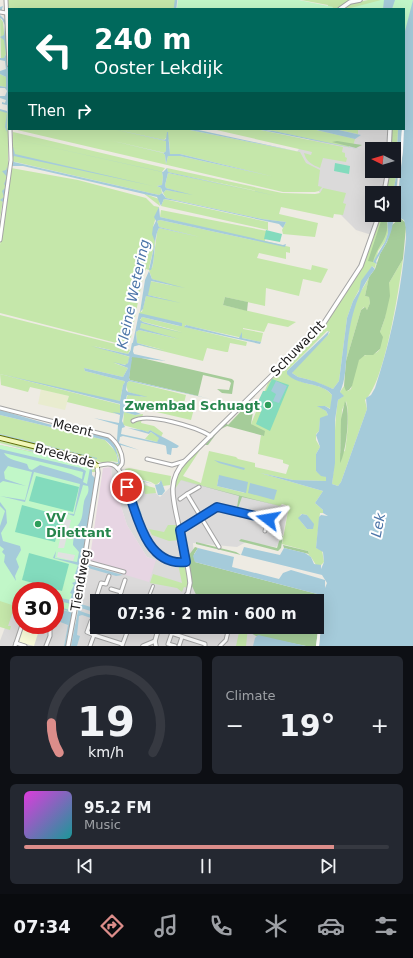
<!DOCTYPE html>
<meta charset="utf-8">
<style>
body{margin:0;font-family:"DejaVu Sans",sans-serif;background:#242831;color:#f1f3f6;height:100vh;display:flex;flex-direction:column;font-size:15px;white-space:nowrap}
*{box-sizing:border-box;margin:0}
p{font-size:13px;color:#9ea1a6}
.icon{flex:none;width:22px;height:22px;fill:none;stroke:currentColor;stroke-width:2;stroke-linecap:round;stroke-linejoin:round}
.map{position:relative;height:646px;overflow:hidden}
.panel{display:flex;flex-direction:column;gap:10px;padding:10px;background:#0d0f14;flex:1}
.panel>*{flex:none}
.guide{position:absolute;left:8px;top:8px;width:397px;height:122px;border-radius:0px;box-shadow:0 4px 16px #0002;background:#00695c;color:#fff;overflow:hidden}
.needle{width:26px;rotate:275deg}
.controls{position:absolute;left:365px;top:142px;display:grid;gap:8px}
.controls a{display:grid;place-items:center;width:36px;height:36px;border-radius:0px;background:#171b24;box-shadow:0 4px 16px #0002;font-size:20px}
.speed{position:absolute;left:12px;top:582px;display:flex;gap:8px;font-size:20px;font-weight:700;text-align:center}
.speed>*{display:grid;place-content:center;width:52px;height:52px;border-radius:50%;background:#171b24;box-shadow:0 4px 16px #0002;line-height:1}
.speed .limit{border:6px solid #d22;background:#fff;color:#111}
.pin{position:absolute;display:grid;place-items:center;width:34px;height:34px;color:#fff;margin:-17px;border:2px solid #fff;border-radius:50%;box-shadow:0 1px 4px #0007}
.me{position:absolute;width:44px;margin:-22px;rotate:284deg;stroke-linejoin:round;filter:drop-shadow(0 0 3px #0008)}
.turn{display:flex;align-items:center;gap:14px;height:84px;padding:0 20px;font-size:18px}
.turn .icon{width:52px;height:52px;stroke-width:2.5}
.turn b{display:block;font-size:28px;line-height:34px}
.then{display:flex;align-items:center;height:38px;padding:0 20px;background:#0003;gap:8px;font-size:15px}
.big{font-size:30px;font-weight:700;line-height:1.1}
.panel .widget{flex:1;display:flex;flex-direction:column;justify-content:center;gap:6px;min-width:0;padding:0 14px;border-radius:6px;background:#242831}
.panel .dial{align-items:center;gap:0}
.dial svg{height:104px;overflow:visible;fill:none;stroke:#363941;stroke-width:7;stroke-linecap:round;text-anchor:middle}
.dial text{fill:#f1f3f6;stroke:none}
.song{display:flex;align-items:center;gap:12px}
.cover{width:48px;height:48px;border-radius:6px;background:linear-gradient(135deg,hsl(300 70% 55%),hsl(180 70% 35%))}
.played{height:4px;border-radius:2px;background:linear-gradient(90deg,#dc8d8a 85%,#363941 85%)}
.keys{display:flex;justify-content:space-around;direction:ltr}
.heat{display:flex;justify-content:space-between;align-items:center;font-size:22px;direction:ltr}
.panel .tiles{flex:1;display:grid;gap:10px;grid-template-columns:1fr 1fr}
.widget:last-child{grid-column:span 2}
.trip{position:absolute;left:90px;top:594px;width:234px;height:40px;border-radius:0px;background:#171b24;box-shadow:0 4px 16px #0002;font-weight:700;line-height:40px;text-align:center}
.tab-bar{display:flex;height:64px;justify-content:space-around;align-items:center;background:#090b0e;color:#9ea1a6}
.tab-bar .icon{width:28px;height:28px}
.tab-bar .active{color:#dc8d8a}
.tab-bar b{font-size:18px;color:#f1f3f6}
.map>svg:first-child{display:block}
</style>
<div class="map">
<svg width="413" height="646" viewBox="0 0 413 646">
<rect width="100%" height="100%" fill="#eeebe3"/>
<g fill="#dbdada">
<polygon points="325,129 393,129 392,149 372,149 372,171 390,171 386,193 372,193 372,215 381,215 375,236 356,230 320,194 313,175 297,152 302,144"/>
<polygon points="118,466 145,483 160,497 180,478 289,507 281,542 276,547 246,542 237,547 193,543 197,601 97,601 97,627 253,627 282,646 66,646 70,624 77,624 89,564 156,560 147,557 127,525 112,478 111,467"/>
<polygon points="13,606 21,608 21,625 55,625 55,619 69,623 64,646 0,646 0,641"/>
</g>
<polygon fill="#e7d5e3" points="111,467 112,478 127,525 147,557 156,560 149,582 89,564 103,468"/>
<polygon fill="#fcfedc" points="24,625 40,627 34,646 18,642"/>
<polygon fill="#e9eccf" points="41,389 69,396 65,410 38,404"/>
<g fill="#c5e7aa" fill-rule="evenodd">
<polygon points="7,0 175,0 175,9 9,9 9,38"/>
<polygon points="301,0 353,0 338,9 328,9 328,5"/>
<polygon points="368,0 384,0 383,9 342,9 350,4"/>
<polygon points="0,18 3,22 6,54 4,58 1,58"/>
<polygon points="0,74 6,77 6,87 0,86"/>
<polygon points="0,110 8,112 8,167 0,219"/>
<path d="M13 129H185L300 152 306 163 320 170 318 186 322 187 319 191 315 192H283ZM118 130 164 140 166 138 169 140 170 154H180L275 177 180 156H168L166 164 165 155 163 153 109 140 165 153 166 151V141Z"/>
<path d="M212 129H256L343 147 342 152 345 153V157L347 158 346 162 323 158 320 168C313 165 306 162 304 153L311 155 312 152Z"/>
<polygon points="263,129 312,129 355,139 353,146 349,145 349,147"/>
<polygon points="334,129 358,129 358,134"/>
<polygon points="392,129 398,129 396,177 393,193 385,193 389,171 394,171 394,149 391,149"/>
<polygon points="13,132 165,168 162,172 163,177 162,185 157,186 161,188 162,193 159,195 150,193 11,161"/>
<polygon points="11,168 78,180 146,198 154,206 159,207 153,227 155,242 149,268 152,268 153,264 157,232 159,228 200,237 159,227 157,221 160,220 262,242 160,217 161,210 267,231 265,241 290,247 290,253 286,252 286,259 259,253 257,258 311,270 312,265 328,269 321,283 303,279 299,296 266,288 265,306 225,297 223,305 296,322 288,327 268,323 264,332 243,328 243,329 263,333 261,342 185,325 185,327 247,342 246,346 230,343 228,352 226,352 207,348 203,361 146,347 139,345 164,350 137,343 136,332 139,330 178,339 141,329 139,326 141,323 182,332 140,321 142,317 179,326 182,325 180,323 139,314 140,311 142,312 146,296 166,299 147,295 150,281 174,286 152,279 149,270 146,269 143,277 131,337 124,345 0,313 0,245"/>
<polygon points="167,168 282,193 315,194 320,193 323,188 346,193 343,203 346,204 343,215 334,214 333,218 281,207 279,214 318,223 315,237 283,234 282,230 286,222 262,219 166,198 163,193 166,190 180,192 166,188 165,185 168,173 276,195 176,174 168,172"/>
<polygon points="143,193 159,199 160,206"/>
<polygon points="164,199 268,222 268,230 161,206"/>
<path d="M380 215H387L388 233 385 242 378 251 375 268 372 266 353 301 347 318 339 381 333 389C321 384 309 379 298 377L292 373 294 369 328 335 330 332 327 331 287 371C300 389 320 380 332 395L331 409 325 406H318L326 411 328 415 320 420 319 431 316 434V440L320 447 316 454V471L326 477V481L293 480 260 473 323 491 315 503 323 510V513H320L316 548 322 550 324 562 321 565H316L311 557 308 555 309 554 308 551 282 544 289 506 282 504 280 506 181 480 173 492C175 473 185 461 200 450L183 476 201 483 209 451 236 457 238 459 255 463V467L286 474 289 465 283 463V460L258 454 261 435 264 436 251 424 268 383 323 328 359 273 369 248ZM219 476 245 493 217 486ZM301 514 307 515 311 523 307 529 299 519Z"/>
<path d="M403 259C399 288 385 383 365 400L367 409 341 482 338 486 332 484C336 456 333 428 338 400L342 397 340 392 344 386 348 391 351 389C354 379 353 362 363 356 370 353 375 356 380 349V332L385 318 389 283ZM346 401C350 414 347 437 345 451L340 453 342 410Z"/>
<path d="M369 277 365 296 369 297 370 303 367 310 364 307 361 310 346 361C347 340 350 316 358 296 361 290 366 284 369 277Z"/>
<polygon points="0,315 123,346 130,350 128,354 93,346 130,357 127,365 114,363 128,368 123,377 84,368 85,371 124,381 125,382 123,385 120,401 103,399 0,374"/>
<polygon points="0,374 118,404 121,405 121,411 119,414 112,413 67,402 69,396 30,387 28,392 1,385"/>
<polygon points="129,381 186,395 184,403 195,405 191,420 135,407 125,403 128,394 145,397 128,392 126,384"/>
<polygon points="124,412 135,415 143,414 141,423 154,426 163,433 161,437 150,430 148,432 123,425"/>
<path d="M0 415 105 440 116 452 118 462 109 461 118 464 120 461 114 444 121 455 122 461 118 466C109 463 100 464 92 458L0 438V435L83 455 0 434Z"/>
<polygon points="151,432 160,438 157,442 145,439"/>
<polygon points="0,441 90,462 94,465 96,472 92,472 89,464 85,463 0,443"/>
<polygon points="0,445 49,455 89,466 90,468 0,446"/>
<polygon points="129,468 171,476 170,485 163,486 161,481 156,485 151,482 128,476 125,469"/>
<polygon points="130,478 145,482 144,485 155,488 156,493 145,494 143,483 131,485"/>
<polygon points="168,525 177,525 180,540 169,541 152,535 149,529 164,532"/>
<polygon points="178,564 184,565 189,582 188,588 184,587 182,592 177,588 150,583 153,574 182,583"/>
<polygon points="0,596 21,601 21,609 14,608 8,626 11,626 10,630 0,627"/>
<polygon points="237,627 248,627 246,646 236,646 240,628"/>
</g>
<g fill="#a5cc99">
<polygon points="337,141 362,145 356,148 332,142"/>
<path d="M383 215H385C393 237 377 244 373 262L368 261Z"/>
<polygon points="400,218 405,222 406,227 403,259 389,283 390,296 385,318 380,332 383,337 380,349 373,355 365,355 359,360 352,386 349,390 346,391 344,386 346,361 361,310 365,307 367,310 370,303 369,297 365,296 369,277 375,269 380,254 387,242 392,225"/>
<polygon points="225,297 248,302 247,311 223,305"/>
<polygon points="133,356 232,379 234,381 232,394 222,393 217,389 229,390 231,383 229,381 203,375 198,396 130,380 129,378 131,358"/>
<path d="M345 401C351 411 346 453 340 463L341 419Z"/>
<polygon points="242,406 253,412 251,424 265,431 264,436 227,426 219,430 208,445 205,445 226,423 228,425 244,408"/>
<polygon points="180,480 280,506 242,497 238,508 237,507 239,496"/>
<polygon points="281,535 283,536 281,548 278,551 239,541 241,539 277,548"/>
<polygon points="196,542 236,552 241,555 196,544"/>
<polygon points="283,545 308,551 309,554 284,548"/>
<polygon points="195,547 198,548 194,554 195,562 321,595 317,598 321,607 316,646 306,646 256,636 249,632 248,627 295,627 295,630 304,627 317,627 317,601 309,600 199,601 192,586 186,556 189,555"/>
</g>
<g fill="#c1f7c8">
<polygon points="178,0 299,0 333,7 332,9 177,9"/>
<polygon points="381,0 413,0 404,53 404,9 347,9"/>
<polygon points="0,445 71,461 91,468 91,481 69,623 55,619 55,591 21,591 21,608 0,601"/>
</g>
<g fill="#83dbbd">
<polygon points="335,163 350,166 349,174 334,171"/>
<polygon points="266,230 282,234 280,242 264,239"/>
<polygon points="272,379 289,385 270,431 256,424 262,409 256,406 263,391 266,391"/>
<polygon points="36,476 79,487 73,512 29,501"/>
<polygon points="22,505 62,516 55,542 15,532"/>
<polygon points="29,553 69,564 62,591 22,580"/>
</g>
<g fill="#e1e1e1">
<polygon points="65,519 71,520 64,548 58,548"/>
<polygon points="58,552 75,555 73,561 57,557"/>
</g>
<g fill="#a5cbda" fill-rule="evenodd">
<polygon points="384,0 395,0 392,9 383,9"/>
<path d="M413 0V646H319L323 607 319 597 313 595 320 596 321 595 195 562 193 556 198 548 234 557 232 567 279 579 283 573 291 570 325 580V588L327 583 322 575 241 555 244 547 280 555 284 548 305 553 311 557 314 564 321 565V569L324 562 323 552 316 548 319 517 321 515 328 516 323 513V510L315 503 323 491 260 473 293 480 326 481V477L321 476 316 471V454L320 447 316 435 319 431 320 418 328 415 326 411 317 406H325L330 409 332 395C321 381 299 387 287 374V371L329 331 328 335 292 373 298 377C309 379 321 383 333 389L339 381 347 318 353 301 359 291 361 281 372 266 375 269C356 292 349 323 347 353 345 367 346 379 340 392L344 396 338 400 335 420V463L332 484 338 486 341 482 367 409 366 398 371 395 375 388C389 346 399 301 404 257 405 245 408 232 404 220L398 217C393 220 393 223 392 228 389 241 382 250 376 261L377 264 373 262 385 242 388 233 387 215H394V193H393L396 177 398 129H402L396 195H398L403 150 404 35Z"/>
<polygon points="3,6 0,15 5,20 9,74 7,132 5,127 7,113 0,111 0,109 7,111 7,105 2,104 2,102 5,103 6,100 0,98 0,96 5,96 7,91 5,88 0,88 0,86 6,87 6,77 0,74 0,71 6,69 5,61 0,60 0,58 4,58 6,54 4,40 0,37 4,35 5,25 2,19 0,18 0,7"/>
<polygon points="113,129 164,140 166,139 167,132 168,132 170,154 180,154 275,177 180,156 168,156 166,164 165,155 163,153 108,140 164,153 166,151 166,141"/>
<polygon points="185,129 194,129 300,152"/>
<polygon points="256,129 274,131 363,150"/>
<polygon points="312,129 334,129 361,135 355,139"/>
<polygon points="14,139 163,172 167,168 168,172 277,196 168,173 165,185 166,188 193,195 166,190 163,193 161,188 157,186 162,185 163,177 162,172"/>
<polygon points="12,143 15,154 153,186 14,156 13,158"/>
<polygon points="12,159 14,162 150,193 159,195 162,193 166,198 193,204 262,219 286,222 283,228 279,224 176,201 164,199 161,206 157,197 23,166 11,166"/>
<polygon points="7,167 7,179 0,229 3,202 0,200 4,197 2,191 6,187 4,184 7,177 2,171 6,170"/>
<path d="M159 207 160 217 283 245 286 244 285 247 160 220 157 221 159 227 200 237 159 228C153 238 156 258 151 270H149L155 242 152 234 153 227 156 221 154 217Z"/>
<polygon points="149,271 152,279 185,288 151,281 148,295 181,303 146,296 143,309 140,312 145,280"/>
<polygon points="139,313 182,323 182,326 180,326 142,317 140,320 143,322 182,333 141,323 140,328 179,339 139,330 136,332 137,343 165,351 139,345 132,347"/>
<polygon points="186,325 239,338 242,332 242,338 261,342 260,344 184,327"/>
<polygon points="91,346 128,354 132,349 134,354 166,361 131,357"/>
<path d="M129 358 132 359 129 378 130 380 211 399 129 381 127 383 126 390 128 392 148 397 127 395 125 403 138 407 126 405 125 408 141 414 135 415 124 412 122 421 125 427 122 428 121 434 157 442 159 438 151 432 149 434 128 428 142 430 148 432 150 430C160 436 169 440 179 446L177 448H172L171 455 167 454 166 446 164 445 123 436 120 437 119 443 139 450 121 445 120 447 117 440 118 425 94 418 119 423 120 415 112 412 120 413V404L0 374 120 401 123 385 125 382 124 381 85 371 84 368 123 377 128 368 113 362 125 365 128 363Z"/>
<polygon points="276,381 287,386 279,403 273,401 276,394 271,391"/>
<path d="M0 410 48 424 108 437 115 446 120 463 118 464 109 462 118 463C119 455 112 445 105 440L0 415Z"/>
<polygon points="0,434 97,458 97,459 0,435"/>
<path d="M0 443 89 464 92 468V475L95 478 83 553 79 560 81 566 66 646H64L68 625 55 620V608L70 612 55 606 70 610 71 604 55 600V597L70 600 72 594 70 593 74 585 72 583 75 582 76 577 75 574 78 565 53 558 56 551 55 558 77 562 79 552 73 545C73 538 76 533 76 527 84 520 82 511 84 502 85 496 90 494 88 486L83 485 74 516 65 513 74 514 80 484 34 472 25 502 0 496 25 500 32 472 8 466 4 472 5 479 26 486 3 481 0 483V449L81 468 86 471 83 482 87 484 90 468 89 466ZM4 453 83 472 82 479 71 474 40 465 32 470 29 469 27 464C19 461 7 460 4 453Z"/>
<polygon points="214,460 245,468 244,470 219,463"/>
<path d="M125 469 128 476 153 484 129 478 142 515 139 514C135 504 123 476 125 469Z"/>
<polygon points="219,475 248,482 246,493 217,486"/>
<polygon points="161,480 165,491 162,495 158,495 155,485 159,484"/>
<polygon points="250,483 277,490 274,500 248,493"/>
<polygon points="0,502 6,510 7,523 1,533 3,541 20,546 21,550 16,559 19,567 15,576 16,581 4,562 5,555 2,552 4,549 0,546 0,526 5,511 0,506"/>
<polygon points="302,514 307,515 314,524 313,529 307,529 298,518"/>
<polygon points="87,565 123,575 116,576 88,568 81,604 97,609 97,613 81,608 80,611 97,617 97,620 82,615 79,616 77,635 80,636 77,646 71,646"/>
<polygon points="258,635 306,646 253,646 255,638"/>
</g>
<g fill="#fff">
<polygon points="402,129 404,129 403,150 397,196"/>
<polygon points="317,596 323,607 319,646 316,646 321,607"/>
</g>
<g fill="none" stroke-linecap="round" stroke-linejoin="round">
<g stroke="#a5cbda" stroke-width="2.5">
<polyline points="175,9 176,0"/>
<polyline points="130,361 133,344"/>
</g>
<defs>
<polyline id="pedestrian" points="147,601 153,586"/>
<g id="minor">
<polyline points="6,0 9,65"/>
<polyline points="0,12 6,13"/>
<polyline points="0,240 11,160 10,129"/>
<path d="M0 408 109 436C117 442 124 454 122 464L118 469"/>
<path d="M133 421C148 412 196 427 211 436"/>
<polyline points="147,459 172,465 185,461"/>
<path d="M97 466C104 464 112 462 117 468 121 471 122 477 124 482 136 509 146 567 186 562"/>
<polyline points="199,487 187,494 219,547"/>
<polyline points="180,499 187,494"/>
<polyline points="180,530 218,507 268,519 265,531"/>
<polyline points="84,561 124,572"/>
<polyline points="111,589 121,592"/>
<polyline points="118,601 125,580"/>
<polyline points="134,601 135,597 146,601"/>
<polyline points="97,605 94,604 101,583 106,584 109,576"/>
<polyline points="38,625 50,629 50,636 46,646"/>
<polyline points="174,627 168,644 175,646"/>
<polyline points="171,633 205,644 205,646"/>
<polyline points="94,635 122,644"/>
<polyline points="16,643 25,646"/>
<polyline points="15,646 22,625"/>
<polyline points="90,646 94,635 87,632 91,621"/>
<polyline points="122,646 129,627"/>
<polyline points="179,646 182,637"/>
<polyline points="220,646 226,640 229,627"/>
</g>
<g id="tertiary">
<polyline points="340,9 350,2 360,0"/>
<polyline points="389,149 390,129"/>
<polyline points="384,193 388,171"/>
<path d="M182 601 188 593 190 583C188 563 182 542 178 522 173 499 167 480 185 461L322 326 361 266 379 215"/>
<polyline points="68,646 84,561 98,473 97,466"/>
<polyline points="143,646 155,641"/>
<polyline points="156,646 155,641 159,627"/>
</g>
<polyline id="secondary" points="0,438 90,460 97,466"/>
</defs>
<use href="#pedestrian" stroke="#a4a4a4" stroke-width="4"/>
<use href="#minor" stroke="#a4a4a4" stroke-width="5"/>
<use href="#tertiary" stroke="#a4a4a4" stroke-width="5.5"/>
<use href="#secondary" stroke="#5f6f08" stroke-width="6"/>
<use href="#pedestrian" stroke="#fff" stroke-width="2"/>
<use href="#minor" stroke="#fff" stroke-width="3"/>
<use href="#tertiary" stroke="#fff" stroke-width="3.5"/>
<use href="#secondary" stroke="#f1f7b8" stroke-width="4"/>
</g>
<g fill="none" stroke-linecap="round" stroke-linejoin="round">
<defs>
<path id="route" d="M127 487C137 515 146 567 186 562L180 530 217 507 268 519"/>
</defs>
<use href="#route" stroke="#114b97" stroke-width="10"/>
<use href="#route" stroke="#1a73e8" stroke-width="7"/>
</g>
<g fill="#2e9e5b" stroke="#fff" stroke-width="1.5">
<circle cx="268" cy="405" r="4"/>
<circle cx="38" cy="524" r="4"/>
</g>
<g text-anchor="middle" stroke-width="4" stroke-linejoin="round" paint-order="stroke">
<g font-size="13" fill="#1d1d1d" stroke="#fff">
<text transform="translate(297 348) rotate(-46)" y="5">Schuwacht</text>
<text transform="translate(73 427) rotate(14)" y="5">Meent</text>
<text transform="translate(65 455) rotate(15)" y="5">Breekade</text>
<text transform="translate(80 580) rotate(-80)" y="5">Tiendweg</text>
</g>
<g font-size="13" font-weight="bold" fill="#27864d" stroke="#fff" text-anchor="end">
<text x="260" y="410">Zwembad Schuagt</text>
<text x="46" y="522" text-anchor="start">VV<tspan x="46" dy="15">Dilettant</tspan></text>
</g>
<g font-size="14" font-style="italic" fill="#4d76a9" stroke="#fff">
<text transform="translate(133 294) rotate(-78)" y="5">Kleine Wetering</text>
<text transform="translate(378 525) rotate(-79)" y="5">Lek</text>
</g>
</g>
</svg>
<div class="controls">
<a><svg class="needle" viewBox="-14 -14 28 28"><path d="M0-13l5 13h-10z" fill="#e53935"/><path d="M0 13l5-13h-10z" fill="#9ea1a6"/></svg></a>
<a><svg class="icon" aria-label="sound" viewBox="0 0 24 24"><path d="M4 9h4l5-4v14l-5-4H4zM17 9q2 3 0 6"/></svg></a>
</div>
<div class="speed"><div class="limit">30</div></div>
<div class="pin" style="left:127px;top:487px;background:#d93025"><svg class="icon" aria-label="arrive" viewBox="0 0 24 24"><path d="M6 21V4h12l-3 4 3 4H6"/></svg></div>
<svg class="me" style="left:268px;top:519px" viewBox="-20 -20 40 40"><path d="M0-17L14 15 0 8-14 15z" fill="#1a73e8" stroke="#fff" stroke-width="4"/></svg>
<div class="trip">07:36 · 2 min · 600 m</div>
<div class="guide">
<div class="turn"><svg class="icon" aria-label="left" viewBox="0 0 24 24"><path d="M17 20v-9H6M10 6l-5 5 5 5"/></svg><div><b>240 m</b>Ooster Lekdijk</div></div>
<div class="then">Then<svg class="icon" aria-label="right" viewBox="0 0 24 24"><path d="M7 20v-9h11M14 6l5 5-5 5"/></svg></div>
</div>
</div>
<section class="panel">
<div class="tiles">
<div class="widget dial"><svg viewBox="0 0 100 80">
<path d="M14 69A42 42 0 1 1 86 69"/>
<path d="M14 69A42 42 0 0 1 8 46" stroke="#dc8d8a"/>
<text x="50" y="56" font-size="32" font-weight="700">19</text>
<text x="50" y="72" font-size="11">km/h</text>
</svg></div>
<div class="widget"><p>Climate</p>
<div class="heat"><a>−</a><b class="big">19°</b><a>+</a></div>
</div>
<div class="widget">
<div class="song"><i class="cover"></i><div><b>95.2 FM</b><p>Music</p></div></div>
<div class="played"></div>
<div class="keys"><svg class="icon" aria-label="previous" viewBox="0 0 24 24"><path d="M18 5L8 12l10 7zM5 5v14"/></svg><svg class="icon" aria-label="pause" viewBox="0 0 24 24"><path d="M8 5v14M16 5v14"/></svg><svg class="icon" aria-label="next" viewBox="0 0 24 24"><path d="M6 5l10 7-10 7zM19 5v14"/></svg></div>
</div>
</div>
</section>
<nav class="tab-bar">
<b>07:34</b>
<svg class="icon active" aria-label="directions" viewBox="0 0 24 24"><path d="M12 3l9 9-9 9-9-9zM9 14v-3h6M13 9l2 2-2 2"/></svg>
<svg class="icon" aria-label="music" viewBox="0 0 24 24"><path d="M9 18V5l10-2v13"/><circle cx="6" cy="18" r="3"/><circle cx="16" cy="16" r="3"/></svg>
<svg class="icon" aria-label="phone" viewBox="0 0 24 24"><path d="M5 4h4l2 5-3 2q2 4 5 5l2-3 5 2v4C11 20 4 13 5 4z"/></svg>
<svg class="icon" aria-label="climate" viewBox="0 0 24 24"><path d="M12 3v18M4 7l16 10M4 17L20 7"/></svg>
<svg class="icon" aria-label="car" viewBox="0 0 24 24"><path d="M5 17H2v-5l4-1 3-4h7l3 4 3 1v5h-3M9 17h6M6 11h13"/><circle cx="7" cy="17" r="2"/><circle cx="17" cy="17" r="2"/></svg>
<svg class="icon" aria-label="filters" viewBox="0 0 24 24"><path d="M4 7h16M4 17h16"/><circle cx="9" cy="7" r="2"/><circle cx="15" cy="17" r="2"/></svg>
</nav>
